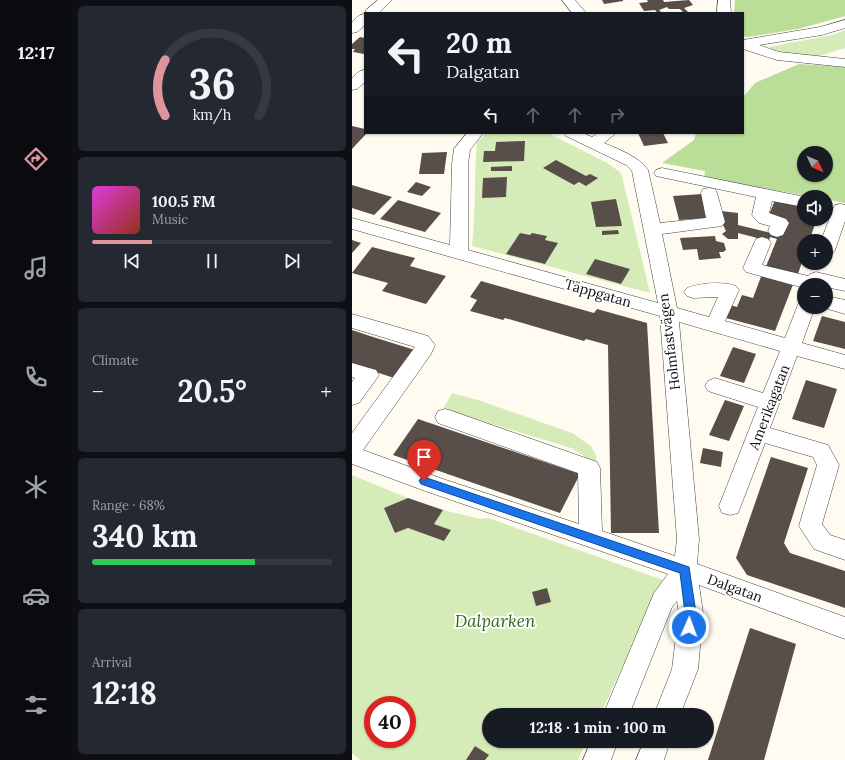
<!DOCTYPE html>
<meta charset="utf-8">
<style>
body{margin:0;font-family:Lora,serif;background:#242831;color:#f1f3f6;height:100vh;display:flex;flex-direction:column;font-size:15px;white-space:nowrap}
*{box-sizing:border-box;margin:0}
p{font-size:13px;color:#9ea1a6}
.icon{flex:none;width:22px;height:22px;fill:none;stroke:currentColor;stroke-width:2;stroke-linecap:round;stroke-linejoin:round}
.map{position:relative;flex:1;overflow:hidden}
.sheet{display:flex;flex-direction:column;gap:6px;padding:6px;background:#0d0f14;width:280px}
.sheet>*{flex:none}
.top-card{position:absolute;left:12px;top:12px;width:380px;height:122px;border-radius:0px;box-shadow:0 1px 3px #0004;background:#171b24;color:#f1f3f6;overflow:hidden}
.needle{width:26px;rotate:134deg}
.buttons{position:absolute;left:445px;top:146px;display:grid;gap:8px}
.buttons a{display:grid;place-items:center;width:36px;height:36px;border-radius:50%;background:#171b24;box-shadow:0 1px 3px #0004;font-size:20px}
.speed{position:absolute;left:12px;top:696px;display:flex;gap:8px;font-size:20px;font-weight:700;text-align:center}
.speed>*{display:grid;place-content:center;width:52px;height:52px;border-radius:50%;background:#171b24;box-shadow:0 1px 3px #0004;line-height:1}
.speed .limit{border:6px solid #d22;background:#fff;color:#111}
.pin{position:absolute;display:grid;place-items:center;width:34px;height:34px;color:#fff;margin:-41px -17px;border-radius:50% 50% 50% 0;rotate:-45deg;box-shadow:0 0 4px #0007}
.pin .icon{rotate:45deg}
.me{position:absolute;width:44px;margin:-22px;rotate:2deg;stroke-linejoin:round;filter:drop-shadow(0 0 3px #0008)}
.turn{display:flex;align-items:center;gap:14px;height:84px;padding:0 16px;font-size:18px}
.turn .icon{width:52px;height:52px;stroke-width:2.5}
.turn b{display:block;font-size:28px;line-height:34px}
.lanes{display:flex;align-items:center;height:38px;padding:0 16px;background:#0003;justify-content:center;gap:20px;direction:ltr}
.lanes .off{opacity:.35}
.big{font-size:30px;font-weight:700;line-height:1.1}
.sheet .tile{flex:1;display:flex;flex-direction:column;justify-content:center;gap:6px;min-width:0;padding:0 14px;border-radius:6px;background:#242831}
.sheet .dial{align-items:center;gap:0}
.dial svg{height:104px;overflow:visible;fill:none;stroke:#363941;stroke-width:7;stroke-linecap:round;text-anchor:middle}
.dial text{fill:#f1f3f6;stroke:none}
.song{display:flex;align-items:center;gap:12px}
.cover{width:48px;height:48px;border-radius:6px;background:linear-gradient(135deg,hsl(300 70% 55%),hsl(10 70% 35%))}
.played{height:4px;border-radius:2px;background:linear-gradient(90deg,#de949d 25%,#363941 25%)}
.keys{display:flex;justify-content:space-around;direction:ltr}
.heat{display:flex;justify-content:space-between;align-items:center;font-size:22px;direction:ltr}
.charge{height:6px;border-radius:3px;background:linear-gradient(90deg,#34c759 68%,#363941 0)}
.trip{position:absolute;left:130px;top:708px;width:232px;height:40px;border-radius:20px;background:#171b24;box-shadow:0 1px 3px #0004;font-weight:700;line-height:40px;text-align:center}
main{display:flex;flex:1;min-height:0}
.menu{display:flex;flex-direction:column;width:72px;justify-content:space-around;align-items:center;background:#090b0e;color:#9ea1a6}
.menu .icon{width:28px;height:28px}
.menu .selected{color:#de949d}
.menu b{font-size:18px;color:#f1f3f6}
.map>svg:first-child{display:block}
</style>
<main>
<nav class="menu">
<b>12:17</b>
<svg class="icon selected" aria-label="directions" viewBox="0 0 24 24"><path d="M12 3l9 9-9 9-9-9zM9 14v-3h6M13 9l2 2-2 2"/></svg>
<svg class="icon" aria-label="music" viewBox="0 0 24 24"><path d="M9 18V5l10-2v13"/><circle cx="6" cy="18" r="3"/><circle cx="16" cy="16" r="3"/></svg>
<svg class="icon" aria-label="phone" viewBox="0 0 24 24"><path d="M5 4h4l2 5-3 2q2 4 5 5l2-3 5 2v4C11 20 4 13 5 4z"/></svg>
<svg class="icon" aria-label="climate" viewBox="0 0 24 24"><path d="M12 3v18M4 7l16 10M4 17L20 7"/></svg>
<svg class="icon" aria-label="car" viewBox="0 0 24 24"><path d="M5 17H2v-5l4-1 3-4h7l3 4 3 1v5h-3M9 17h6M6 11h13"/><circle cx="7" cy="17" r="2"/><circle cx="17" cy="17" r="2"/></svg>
<svg class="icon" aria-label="filters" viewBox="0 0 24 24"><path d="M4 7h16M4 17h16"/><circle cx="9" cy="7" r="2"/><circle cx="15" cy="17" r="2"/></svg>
</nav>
<section class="sheet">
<div class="tile dial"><svg viewBox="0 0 100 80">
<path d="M14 69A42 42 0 1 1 86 69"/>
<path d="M14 69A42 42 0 0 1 14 26" stroke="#de949d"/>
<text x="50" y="56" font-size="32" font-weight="700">36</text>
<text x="50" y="72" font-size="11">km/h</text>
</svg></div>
<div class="tile">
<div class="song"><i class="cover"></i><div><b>100.5 FM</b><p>Music</p></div></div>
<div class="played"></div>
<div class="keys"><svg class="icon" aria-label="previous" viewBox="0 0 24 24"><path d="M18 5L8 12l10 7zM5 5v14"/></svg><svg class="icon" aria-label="pause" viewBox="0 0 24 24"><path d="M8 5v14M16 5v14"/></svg><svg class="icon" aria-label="next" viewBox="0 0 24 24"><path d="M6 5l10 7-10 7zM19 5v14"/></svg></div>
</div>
<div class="tile"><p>Climate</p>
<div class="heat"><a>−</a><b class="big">20.5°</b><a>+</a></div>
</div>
<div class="tile"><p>Range · 68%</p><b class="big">340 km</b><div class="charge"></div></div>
<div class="tile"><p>Arrival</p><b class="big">12:18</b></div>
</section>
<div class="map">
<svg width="493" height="760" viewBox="0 0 493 760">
<rect width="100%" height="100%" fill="#fffbf1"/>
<g fill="#d6ecb8" fill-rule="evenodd">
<polygon points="493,30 493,48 461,58 432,54 416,47 480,35"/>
<path d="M135 133H196L255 163 268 172 270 176 298 293 120 246C124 211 122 176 125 141Z"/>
<polygon points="100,393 129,401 220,433 239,446 244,455 245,469 232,456 219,448 91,409"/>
<path d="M0 475 56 498 32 508 43 533 56 528 92 541 99 530 82 524 91 510 128 519 136 518 311 580 248 715H137V741H235L226 760H8L0 753ZM21 705H55V739H21Z"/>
</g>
<g fill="#badd97" fill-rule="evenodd">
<polygon points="383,0 493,0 493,16 446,29 396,37 391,36 391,13 382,13"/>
<path d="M447 64 493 67V203L474 199V197H461L352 178 353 171 310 163 342 140 344 133H391V97L403 83ZM452 153H474V175H452Z"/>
</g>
<g fill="#584f4b">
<polygon points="250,0 271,0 271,1 252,4"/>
<polygon points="295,0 311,0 312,2 337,0 341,5 332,8 336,12 332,13 328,9 317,9 315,7 307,10 310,13 306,13 303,10 292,11 287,3 296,2"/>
<polygon points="8,37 13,38 12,54 1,52 3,49 0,49 0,44"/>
<polygon points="0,126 13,129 13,133 15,133 0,149"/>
<polygon points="286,133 311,133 316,143 292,146"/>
<polygon points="173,141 172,161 131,162 132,151 143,151 144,142"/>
<polygon points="95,152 92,174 67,174 70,153"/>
<polygon points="204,160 234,176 238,174 246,178 234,186 227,182 222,185 191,168"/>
<polygon points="160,166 160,171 139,171 139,167"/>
<polygon points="155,177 154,197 130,198 131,178"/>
<polygon points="64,182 79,187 70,196 55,192"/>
<polygon points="0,185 40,197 22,215 0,208"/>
<polygon points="350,194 357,218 327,220 321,196"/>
<polygon points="264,199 270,226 244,227 239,202"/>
<polygon points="46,200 89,213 73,232 28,219"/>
<polygon points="423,200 452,206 452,219 465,219 457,241 452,241 452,256 445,277 413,269 425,239 418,237 417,241 386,233 386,239 376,239 370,234 374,231 370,223 369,211 386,213 386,225 427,235 416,217"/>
<polygon points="266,230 267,234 250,235 250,231"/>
<polygon points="168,233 178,235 180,233 195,236 193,240 206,243 193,264 154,254"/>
<polygon points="363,236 364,241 372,243 374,250 371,252 367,252 369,258 347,260 345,249 331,250 328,238"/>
<polygon points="0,240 9,243 0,253"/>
<polygon points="20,247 63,258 58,266 94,276 74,304 30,291 36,283 0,273"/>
<polygon points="243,259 278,269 269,284 234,274"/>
<polygon points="410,274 442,282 423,331 370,317 375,304 385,307 390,295 401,298"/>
<polygon points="129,281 242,313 245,309 295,323 307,533 259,533 256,345 234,339 232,341 153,318 151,320 118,311 125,300 118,297"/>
<polygon points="470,316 493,322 493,349 461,341"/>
<polygon points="0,330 18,336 66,351 45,379 0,364"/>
<polygon points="381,347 404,354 392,383 368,376"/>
<polygon points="454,380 485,389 472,428 440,419"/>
<polygon points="373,400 392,406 377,441 357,435"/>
<polygon points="66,419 228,474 208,513 41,455"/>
<polygon points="351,448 371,452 369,467 348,463"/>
<polygon points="419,457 456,468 432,543 438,553 493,571 493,608 395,575 384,558"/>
<polygon points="56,498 91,510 82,524 99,530 92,541 56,528 43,533 32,508"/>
<polygon points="195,588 199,602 184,606 180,592"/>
<polygon points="398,628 444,644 412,760 356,760"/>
<polygon points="123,746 137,755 133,760 114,760"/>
</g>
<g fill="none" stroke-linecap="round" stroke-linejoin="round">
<defs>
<g id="minor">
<polygon points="26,0 40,0 27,13 13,14 14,10"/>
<polygon points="210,0 223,0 234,13 220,13"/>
<polygon points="366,0 378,0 379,13 365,13"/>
<polygon points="13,14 13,25 5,32 0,33 0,22 8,15"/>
<polygon points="493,20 493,28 470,35 407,45 427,52 493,59 493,67 425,60 391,49 391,40 468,27"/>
<polygon points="13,70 13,82 5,89 0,90 0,78 8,71"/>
<path d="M115 133H131L118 150 116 164V250L306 303 280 171 274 165 214 136 211 133H231L240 137 246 133H264L252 143C268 150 286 156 296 170L308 223 354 218 349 193 351 189 357 188 363 189 365 193 373 222 370 226 310 234 325 308 357 317 366 297 341 298 335 296 332 292 335 288C349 283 370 281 384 286L387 290 373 321 433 338 447 302 452 301V307H463L450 343 493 355V369L445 356 418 428 476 445 487 465 470 524 478 535 493 540V560L462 549 447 526 465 465 461 457 413 443 386 513 378 515 370 513 367 506 406 407 356 391 353 386 356 381 363 378 411 393 428 351 327 322 347 539 345 564 493 617V639L347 585 351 613 346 669 328 715H302L320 669 327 613 325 601 320 607 277 715H251L302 593 316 574 76 492 0 464V433L63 347 0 328V314L76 336 83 345 79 354 11 450 88 478 227 524 226 473 86 423 83 417 86 411 93 409 100 411 245 462 248 468 250 531 323 556 325 539 308 316 0 229V218L98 245 100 164 102 149Z"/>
<polygon points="310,168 453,197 452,207 420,201 417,213 434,219 437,223 431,235 425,237 419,235 416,231 418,226 407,223 400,215 404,197 304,176 302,173 304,170"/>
<polygon points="489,204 493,205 493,221 483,250 480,254 474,256 474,241 469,241 481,209 483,205"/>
<polygon points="410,237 416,239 419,243 410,265 456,276 458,274 464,272 493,279 493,291 474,287 474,285 452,285 452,288 394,272 391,268 404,239"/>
<polygon points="474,296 493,300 493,314 469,307 474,307"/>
<polygon points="0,363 24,370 27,375 7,403 0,405 0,382 3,378 0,377"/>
<polygon points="239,741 266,741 259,760 231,760"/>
<polygon points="292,741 318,741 312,760 284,760"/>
</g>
</defs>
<use href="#minor" stroke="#424242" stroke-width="1"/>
<use href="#minor" fill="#fff" fill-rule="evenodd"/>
</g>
<polygon fill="#1a73e8" stroke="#114b97" points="72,477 337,567 344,613 341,631 337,632 333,631 332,627 333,613 328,573 69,484 67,481 69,478"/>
<g text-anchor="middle" stroke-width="4" stroke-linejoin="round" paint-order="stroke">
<g font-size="14" fill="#0f0f0f" stroke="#fff">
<text transform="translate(246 293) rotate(16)" y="5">Täppgatan</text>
<text transform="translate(317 342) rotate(-97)" y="5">Holmfastvägen</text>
<text transform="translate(417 407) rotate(-69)" y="5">Amerikagatan</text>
<text transform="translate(383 588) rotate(20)" y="5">Dalgatan</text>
</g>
<g font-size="17" font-style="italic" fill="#306a1c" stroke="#fff">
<text x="143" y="627">Dalparken</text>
</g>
</g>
</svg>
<div class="buttons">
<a><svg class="needle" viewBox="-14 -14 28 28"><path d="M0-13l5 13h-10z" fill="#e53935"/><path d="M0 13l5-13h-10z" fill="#9ea1a6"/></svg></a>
<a><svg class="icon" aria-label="sound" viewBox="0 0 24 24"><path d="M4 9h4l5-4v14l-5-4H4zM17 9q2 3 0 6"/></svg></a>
<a>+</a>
<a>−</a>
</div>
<div class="speed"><div class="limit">40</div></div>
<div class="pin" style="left:72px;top:481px;background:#d93025"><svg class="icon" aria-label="arrive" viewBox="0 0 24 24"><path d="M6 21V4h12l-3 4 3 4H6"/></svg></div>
<svg class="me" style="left:337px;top:627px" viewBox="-20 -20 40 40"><circle r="17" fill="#1a73e8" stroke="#fff" stroke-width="3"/><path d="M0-11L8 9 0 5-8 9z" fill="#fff"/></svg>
<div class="trip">12:18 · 1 min · 100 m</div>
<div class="top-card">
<div class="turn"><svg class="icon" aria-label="left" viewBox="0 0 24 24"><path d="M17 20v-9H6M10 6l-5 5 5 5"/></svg><div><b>20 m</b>Dalgatan</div></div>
<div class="lanes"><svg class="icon" aria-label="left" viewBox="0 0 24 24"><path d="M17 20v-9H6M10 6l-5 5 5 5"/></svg><svg class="icon off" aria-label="ahead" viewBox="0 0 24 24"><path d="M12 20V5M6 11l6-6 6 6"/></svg><svg class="icon off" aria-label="ahead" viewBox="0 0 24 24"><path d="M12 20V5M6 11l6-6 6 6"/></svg><svg class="icon off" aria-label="right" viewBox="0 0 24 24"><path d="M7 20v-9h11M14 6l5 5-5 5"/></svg></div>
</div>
</div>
</main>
